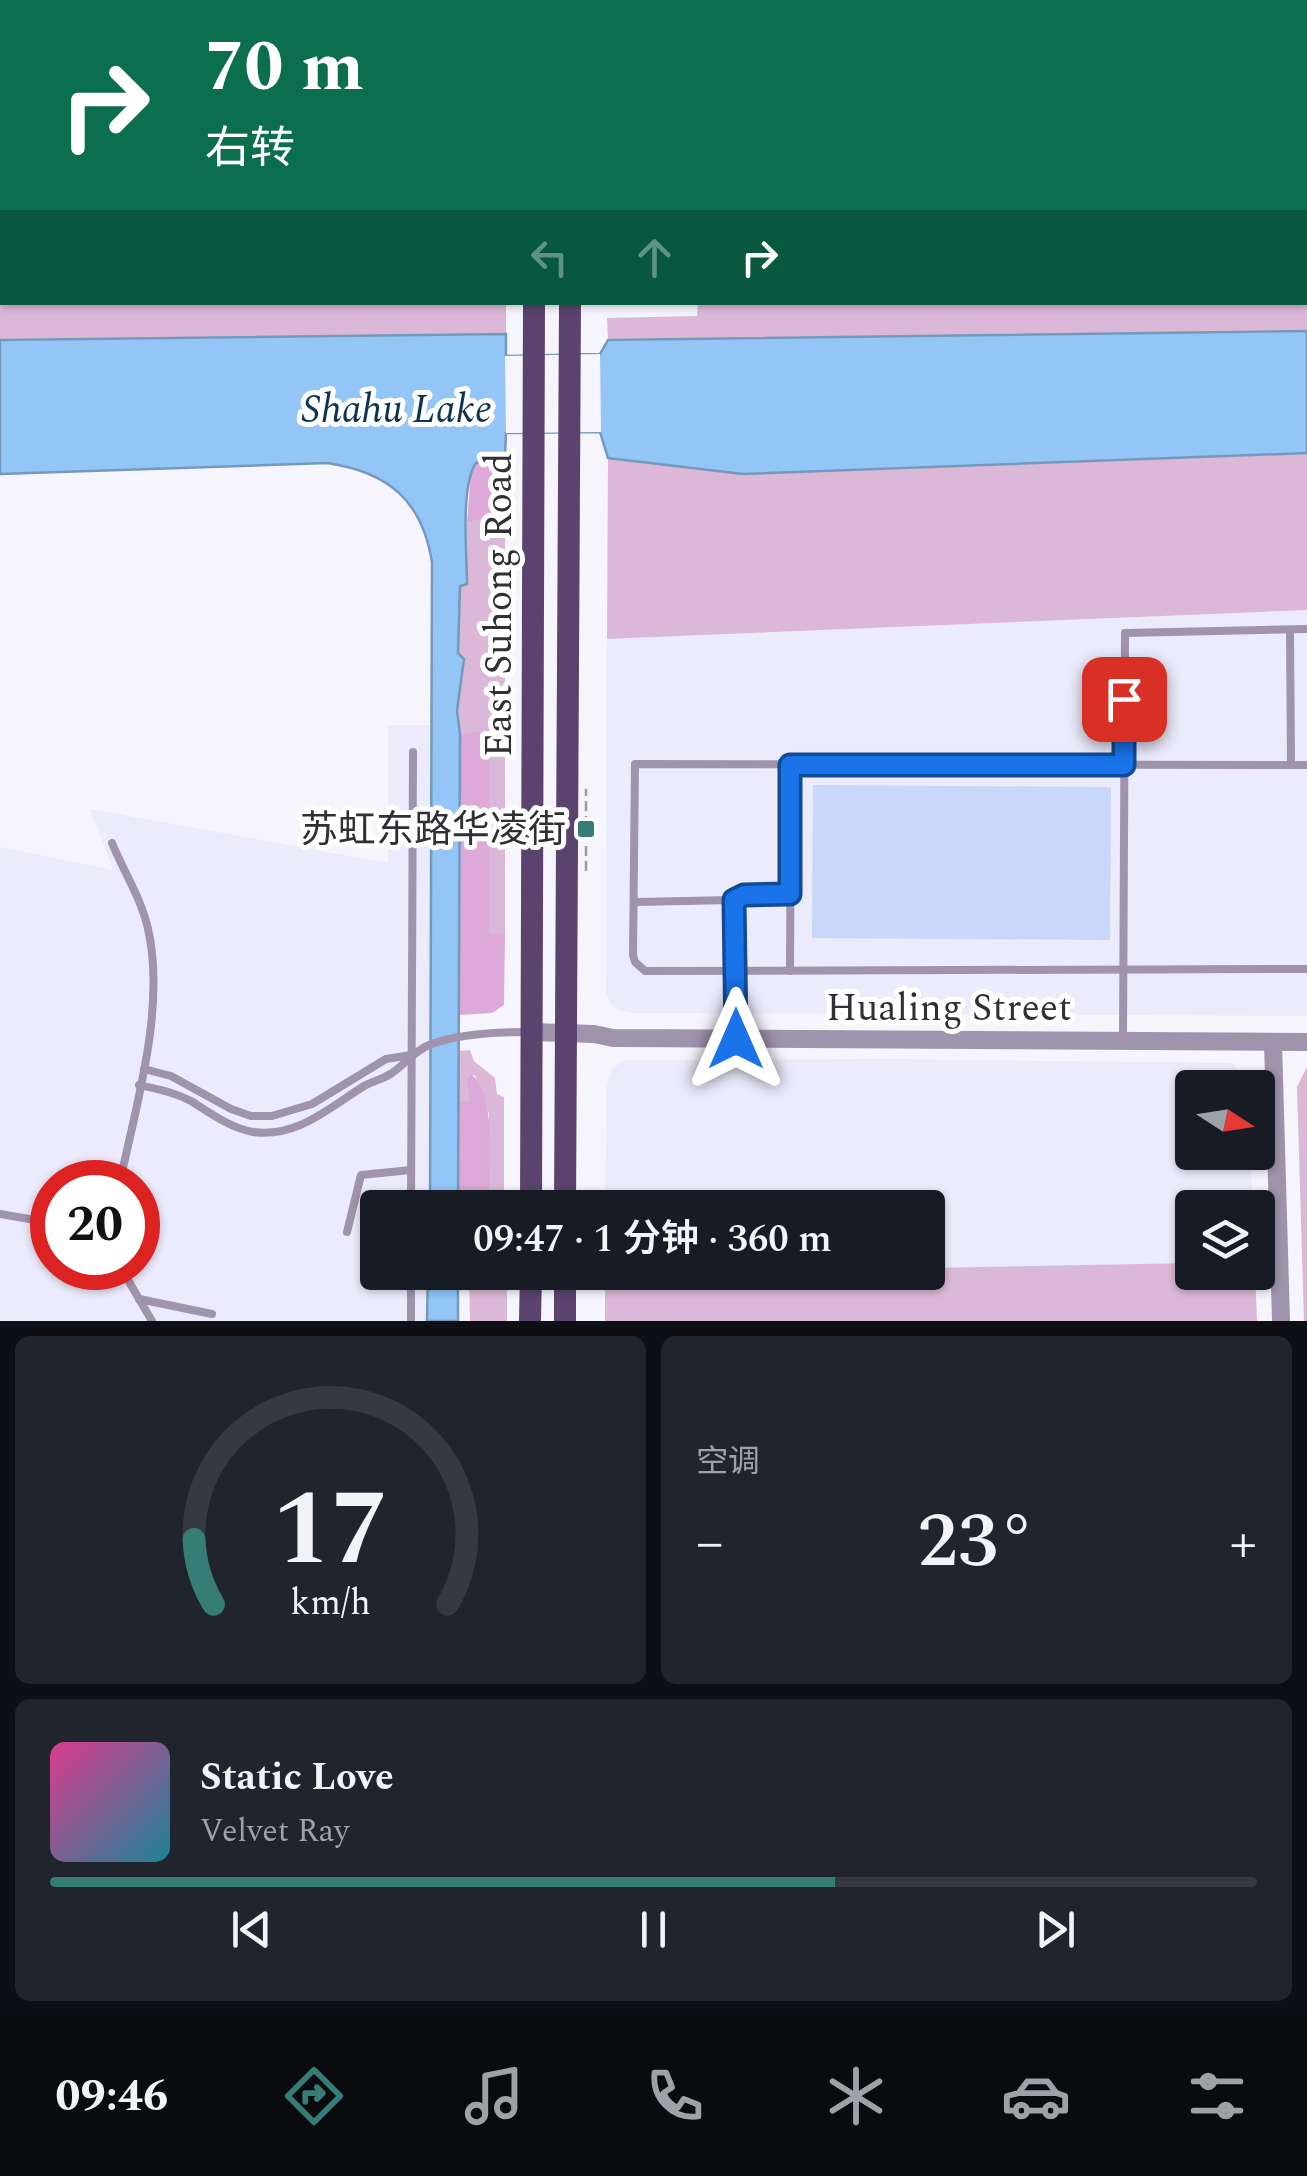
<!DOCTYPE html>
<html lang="zh">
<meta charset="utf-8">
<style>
body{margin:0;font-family:Spectral,"Noto Sans SC",serif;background:#20242c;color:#f1f3f6;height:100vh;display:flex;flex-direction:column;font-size:38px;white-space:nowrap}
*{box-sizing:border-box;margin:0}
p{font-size:32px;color:#9ea1a6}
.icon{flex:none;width:55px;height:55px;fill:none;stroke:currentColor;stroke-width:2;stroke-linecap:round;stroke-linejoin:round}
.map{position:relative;height:1321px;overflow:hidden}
.drawer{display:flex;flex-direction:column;gap:15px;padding:15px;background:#0d0f14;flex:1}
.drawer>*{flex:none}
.banner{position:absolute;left:0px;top:0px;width:1308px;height:305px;box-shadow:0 2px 8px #0004;background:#0b6e4f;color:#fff;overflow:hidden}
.needle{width:65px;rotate:102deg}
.buttons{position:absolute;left:1175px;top:1070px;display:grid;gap:20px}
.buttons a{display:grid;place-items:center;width:100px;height:100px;border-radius:10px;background:#171b24;box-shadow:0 2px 8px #0004;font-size:50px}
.speed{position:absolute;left:30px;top:1160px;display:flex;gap:20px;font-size:50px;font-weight:700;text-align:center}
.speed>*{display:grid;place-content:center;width:130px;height:130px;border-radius:50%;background:#171b24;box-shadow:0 2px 8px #0004;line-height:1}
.speed .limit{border:15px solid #d22;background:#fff;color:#111}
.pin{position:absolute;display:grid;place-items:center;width:85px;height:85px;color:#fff;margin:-42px;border-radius:20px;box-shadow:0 5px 15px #0006}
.me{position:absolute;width:110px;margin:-55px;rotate:0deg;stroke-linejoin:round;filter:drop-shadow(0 0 8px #0008)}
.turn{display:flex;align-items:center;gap:35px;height:210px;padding:0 40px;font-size:45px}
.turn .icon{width:130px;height:130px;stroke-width:2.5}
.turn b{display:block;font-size:70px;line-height:85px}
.lanes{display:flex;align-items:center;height:95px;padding:0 40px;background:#0003;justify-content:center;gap:50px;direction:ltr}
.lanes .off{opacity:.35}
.big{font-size:75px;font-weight:600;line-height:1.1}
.drawer .widget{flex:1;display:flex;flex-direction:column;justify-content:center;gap:15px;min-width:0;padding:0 35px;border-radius:15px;background:#20242c}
.drawer .dial{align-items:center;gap:0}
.dial svg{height:260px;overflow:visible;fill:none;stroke:#363941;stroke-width:7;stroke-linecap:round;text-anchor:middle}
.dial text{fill:#f1f3f6;stroke:none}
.song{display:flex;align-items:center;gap:30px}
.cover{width:120px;height:120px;border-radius:15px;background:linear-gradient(135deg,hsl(330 70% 55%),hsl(190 70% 35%))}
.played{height:10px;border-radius:5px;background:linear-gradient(90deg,#367d76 65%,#363941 65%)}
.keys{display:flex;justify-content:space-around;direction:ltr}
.heat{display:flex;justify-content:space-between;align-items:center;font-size:55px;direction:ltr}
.drawer .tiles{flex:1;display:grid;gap:15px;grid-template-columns:1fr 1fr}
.widget:last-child{grid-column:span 2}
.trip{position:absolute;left:360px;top:1190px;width:585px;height:100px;border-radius:10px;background:#171b24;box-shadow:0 2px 8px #0004;font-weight:600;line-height:100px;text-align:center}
.menu{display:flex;height:160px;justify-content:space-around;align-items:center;background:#090b0e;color:#9ea1a6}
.menu .icon{width:70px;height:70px}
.menu .active{color:#367d76}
.menu b{font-size:45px;color:#f1f3f6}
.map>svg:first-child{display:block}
</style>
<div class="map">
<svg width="1307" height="1321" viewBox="0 0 1307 1321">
<rect width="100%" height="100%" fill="#f6f5fe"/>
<g fill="#ecebfc" fill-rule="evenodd">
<polygon points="1307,610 1307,1016 633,1013 618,1010 610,1004 606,992 607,639"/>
<path d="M388 725H430L432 1063 430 1207 378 1208V1272L428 1273 427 1321H0V847L113 870 90 809 388 863ZM52 1182H138V1268H52Z"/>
<polygon points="898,1059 1231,1063 1245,1075 1248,1087 1192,1088 1192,1152 1250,1153 1253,1207 1192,1208 1192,1263 928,1268 928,1208 605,1207 607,1085 612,1069 624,1060"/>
</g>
<g fill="#dbb8d7">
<polygon points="0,0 451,2 2,2 2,302 506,303 506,334 0,340"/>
<polygon points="1305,53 1307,331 608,340 607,318 697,316 698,302 1305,302"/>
<polygon points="1307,453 1307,610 607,639 608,458 743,474"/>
<polygon points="505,513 505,934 489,934 489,731 460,734 457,711 464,659 458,653 460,585 467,584 467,523"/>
<polygon points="470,1050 474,1061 495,1078 497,1094 504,1097 504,1207 489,1207 489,1114 475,1075 468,1076 469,1101 458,1101 457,1051"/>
<polygon points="1307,1067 1307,1321 1304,1321 1297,1087"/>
<polygon points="1192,1263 1192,1272 1255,1273 1257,1321 605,1321 605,1274 928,1272 928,1268"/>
<polygon points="469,1273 507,1273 507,1321 470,1321"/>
</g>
<g fill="#dca9d8">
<polygon points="505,454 505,513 467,523 471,469 476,463"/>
<polygon points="489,730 489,933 505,934 504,1005 492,1013 459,1015 460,734"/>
<path d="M471 1074C498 1094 489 1175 489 1207H458V1101H469L467 1078Z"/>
</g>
<g fill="#93c6f6" stroke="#7599bc" stroke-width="2.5">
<path d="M1307 331V453L743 474 608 458 600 432 506 433 505 454 476 463C460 486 467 555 467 584L460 586 458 653 464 659 457 711 460 734 458 1207H430L432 562C422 500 388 472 327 463L0 474V340L506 334V356L600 354 608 340Z"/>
<polygon points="428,1273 458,1273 458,1321 427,1321"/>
</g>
<polygon fill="#f6f5fe" points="600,354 601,432 506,433 505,356"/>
<polygon fill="#c8d7fa" points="813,785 1111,787 1110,940 812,938"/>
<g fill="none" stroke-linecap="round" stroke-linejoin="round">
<g stroke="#9d9ca3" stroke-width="2.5" stroke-dasharray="10 5" stroke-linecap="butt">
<polyline points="0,47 2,53"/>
<polyline points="1305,254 1307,254"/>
<polyline points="586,871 586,789"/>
</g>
<g stroke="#a093ac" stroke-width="8">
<polyline points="1290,630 1291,764"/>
<polyline points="1307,765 635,764 633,955 635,962 645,971 1307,969"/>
<path d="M112 843C123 870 142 900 148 929 166 1007 136 1105 120 1182"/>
<polyline points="734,900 736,1039"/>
<polyline points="635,902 734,900 744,895 790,894"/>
<polyline points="790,971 791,765"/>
<polyline points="1123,1041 1125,633 1307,629"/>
<polyline points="144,1069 171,1076 231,1109 251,1116 272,1116 312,1104 386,1059 411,1055"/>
<path d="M139 1085C157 1089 174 1092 191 1101 210 1113 230 1128 253 1132 297 1138 329 1108 364 1086 373 1081 384 1079 392 1073 405 1064 413 1052 429 1045 457 1034 498 1032 527 1032"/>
<polyline points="411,1208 413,752"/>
<polyline points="0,1214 52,1223"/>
<polyline points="347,1232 361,1175 411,1170"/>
<polyline points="121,1268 152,1321"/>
<polyline points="411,1272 411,1321"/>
<polyline points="139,1299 212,1314"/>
</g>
<g stroke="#a093ac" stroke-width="18">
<polyline points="532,1032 594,1034 613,1038 1307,1042"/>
<polyline points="1273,1042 1281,1321"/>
</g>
<g stroke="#5a436d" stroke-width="22">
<polyline points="535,2 535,0"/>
<polyline points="572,2 572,0"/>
<polyline points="531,1208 534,302"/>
<polyline points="565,1208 570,302"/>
<polyline points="565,1272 565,1321"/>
<polyline points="530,1321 531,1272"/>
</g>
<g stroke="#4e3562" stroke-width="25">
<polyline points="652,0 692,2"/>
<polyline points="1064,0 1083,2"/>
<polyline points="1240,0 1307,3"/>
<polyline points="1305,31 1307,31"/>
</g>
</g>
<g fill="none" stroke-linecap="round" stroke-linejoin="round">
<defs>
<polyline id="route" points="736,1039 734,900 744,895 790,894 790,765 1124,765 1124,699"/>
</defs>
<use href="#route" stroke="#114b97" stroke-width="25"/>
<use href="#route" stroke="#1a73e8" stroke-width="18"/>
</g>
<rect fill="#367d76" stroke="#fff" stroke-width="4" x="576" y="819" width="20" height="20" rx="5"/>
<g text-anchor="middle" stroke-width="10" stroke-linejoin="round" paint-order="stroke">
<g font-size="38" fill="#303034" stroke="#fff">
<text transform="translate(498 605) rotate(-90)" y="13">East Suhong Road</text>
<text x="949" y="1020">Hualing Street</text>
</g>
<g font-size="38" fill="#303034" stroke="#fff" text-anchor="end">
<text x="566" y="842">苏虹东路华凌街</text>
</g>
<g font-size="40" font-style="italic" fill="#0e3453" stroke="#fff">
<text x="397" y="422">Shahu Lake</text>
</g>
</g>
</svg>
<div class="buttons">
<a><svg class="needle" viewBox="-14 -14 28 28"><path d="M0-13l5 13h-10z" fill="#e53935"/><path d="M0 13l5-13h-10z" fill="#9ea1a6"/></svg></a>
<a><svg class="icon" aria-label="layers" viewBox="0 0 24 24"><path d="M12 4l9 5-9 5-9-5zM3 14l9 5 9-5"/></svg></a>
</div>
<div class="speed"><div class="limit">20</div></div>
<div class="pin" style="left:1124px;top:699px;background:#d93025"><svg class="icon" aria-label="arrive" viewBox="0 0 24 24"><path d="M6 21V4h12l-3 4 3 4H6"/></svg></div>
<svg class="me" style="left:736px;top:1039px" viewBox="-20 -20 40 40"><path d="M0-17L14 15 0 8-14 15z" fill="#1a73e8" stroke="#fff" stroke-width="4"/></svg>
<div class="trip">09:47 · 1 分钟 · 360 m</div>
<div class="banner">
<div class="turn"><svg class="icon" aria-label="right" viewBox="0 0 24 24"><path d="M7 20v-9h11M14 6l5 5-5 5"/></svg><div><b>70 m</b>右转</div></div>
<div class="lanes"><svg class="icon off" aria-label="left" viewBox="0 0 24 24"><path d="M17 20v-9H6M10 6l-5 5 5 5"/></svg><svg class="icon off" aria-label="ahead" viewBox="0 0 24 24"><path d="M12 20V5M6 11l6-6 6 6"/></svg><svg class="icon" aria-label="right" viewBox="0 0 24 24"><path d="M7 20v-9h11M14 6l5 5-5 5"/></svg></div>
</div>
</div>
<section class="drawer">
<div class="tiles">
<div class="widget dial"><svg viewBox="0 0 100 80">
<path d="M14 69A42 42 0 1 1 86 69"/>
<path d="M14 69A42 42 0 0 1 8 49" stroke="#367d76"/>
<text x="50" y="56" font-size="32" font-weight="700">17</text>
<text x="50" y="72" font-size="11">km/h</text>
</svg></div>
<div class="widget"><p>空调</p>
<div class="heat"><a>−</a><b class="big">23°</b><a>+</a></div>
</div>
<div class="widget">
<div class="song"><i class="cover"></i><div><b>Static Love</b><p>Velvet Ray</p></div></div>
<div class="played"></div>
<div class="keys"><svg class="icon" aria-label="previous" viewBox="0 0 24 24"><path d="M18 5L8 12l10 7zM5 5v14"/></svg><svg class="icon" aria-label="pause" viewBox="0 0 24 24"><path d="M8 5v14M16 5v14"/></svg><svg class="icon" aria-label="next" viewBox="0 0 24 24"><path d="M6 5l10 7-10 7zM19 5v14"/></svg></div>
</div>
</div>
</section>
<nav class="menu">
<b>09:46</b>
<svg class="icon active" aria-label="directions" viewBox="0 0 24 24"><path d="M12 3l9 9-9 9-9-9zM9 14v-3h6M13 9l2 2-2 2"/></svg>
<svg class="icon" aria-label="music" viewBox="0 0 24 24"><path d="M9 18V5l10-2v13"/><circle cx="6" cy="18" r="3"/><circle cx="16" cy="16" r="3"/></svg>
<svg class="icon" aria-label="phone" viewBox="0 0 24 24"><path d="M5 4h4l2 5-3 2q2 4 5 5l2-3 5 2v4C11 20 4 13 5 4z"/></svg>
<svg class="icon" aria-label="climate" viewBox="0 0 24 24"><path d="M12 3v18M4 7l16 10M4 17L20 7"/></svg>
<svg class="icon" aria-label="car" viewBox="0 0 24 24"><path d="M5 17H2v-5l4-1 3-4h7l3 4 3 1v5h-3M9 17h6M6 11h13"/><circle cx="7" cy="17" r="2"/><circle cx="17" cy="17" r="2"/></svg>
<svg class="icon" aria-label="filters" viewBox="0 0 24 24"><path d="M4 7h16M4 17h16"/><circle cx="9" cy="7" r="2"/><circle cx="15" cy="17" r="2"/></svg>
</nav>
